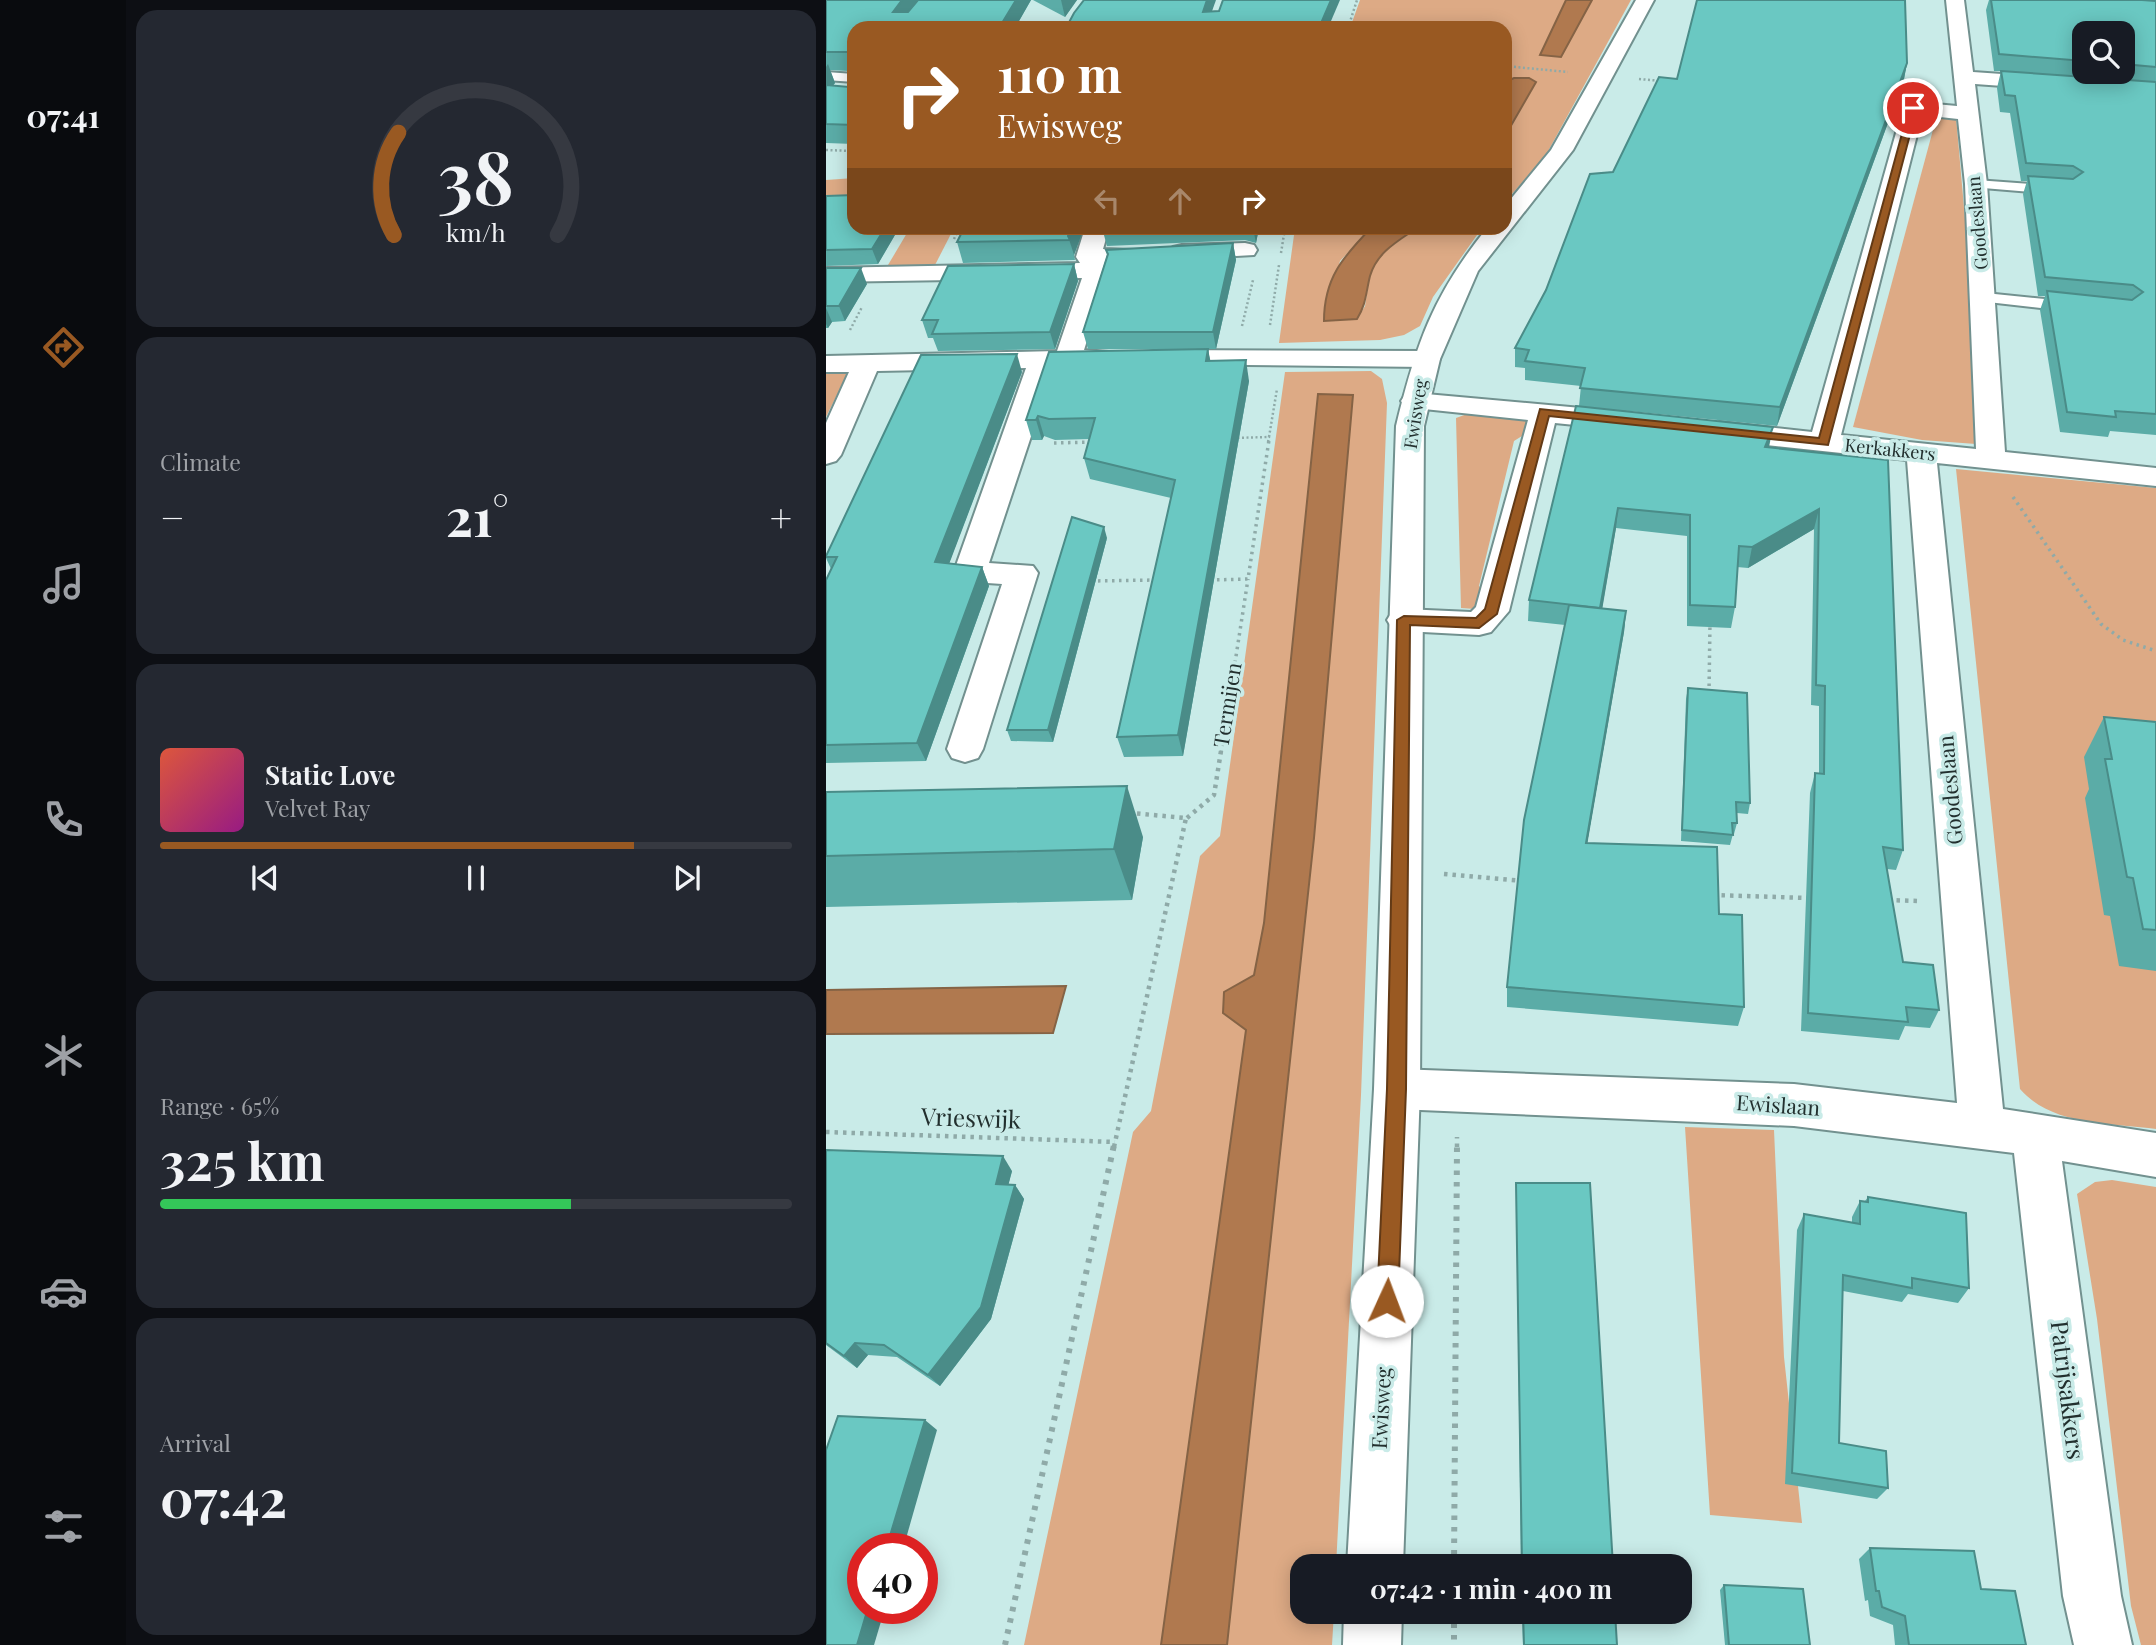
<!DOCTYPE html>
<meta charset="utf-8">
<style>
body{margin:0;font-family:"Playfair Display",serif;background:#242831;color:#f1f3f6;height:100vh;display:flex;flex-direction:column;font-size:26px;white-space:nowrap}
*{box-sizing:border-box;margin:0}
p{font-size:23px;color:#9ea1a6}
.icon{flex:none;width:38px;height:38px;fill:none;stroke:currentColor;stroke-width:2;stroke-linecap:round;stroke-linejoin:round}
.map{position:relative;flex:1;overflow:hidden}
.details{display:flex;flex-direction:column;gap:10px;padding:10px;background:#0d0f14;width:700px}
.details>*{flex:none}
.banner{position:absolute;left:21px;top:21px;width:665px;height:214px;border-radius:21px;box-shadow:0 4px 18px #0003;background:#995922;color:#fff;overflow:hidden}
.tools{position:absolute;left:1246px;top:21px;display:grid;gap:14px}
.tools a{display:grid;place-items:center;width:63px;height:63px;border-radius:14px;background:#171b24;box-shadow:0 4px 18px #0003;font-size:35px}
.speed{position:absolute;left:21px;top:1533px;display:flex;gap:14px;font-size:35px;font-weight:700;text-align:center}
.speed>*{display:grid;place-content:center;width:91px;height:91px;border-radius:50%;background:#171b24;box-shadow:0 4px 18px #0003;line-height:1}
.speed .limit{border:10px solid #d22;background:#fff;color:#111}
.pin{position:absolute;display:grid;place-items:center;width:60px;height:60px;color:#fff;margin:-30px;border:4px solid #fff;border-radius:50%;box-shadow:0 2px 7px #0007}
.me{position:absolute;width:77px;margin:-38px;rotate:2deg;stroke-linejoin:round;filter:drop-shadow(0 0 5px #0008)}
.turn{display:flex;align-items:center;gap:24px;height:147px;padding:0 35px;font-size:32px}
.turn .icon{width:91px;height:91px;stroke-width:2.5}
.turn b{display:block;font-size:49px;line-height:60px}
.lanes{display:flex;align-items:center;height:66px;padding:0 35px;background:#0003;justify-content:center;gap:35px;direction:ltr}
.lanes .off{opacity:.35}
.big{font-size:52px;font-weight:700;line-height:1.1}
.details .tile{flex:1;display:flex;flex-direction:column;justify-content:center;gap:10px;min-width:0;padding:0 24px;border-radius:21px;background:#242831}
.details .dial{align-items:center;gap:0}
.dial svg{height:182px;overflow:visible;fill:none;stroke:#363941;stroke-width:7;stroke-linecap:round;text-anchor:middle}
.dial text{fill:#f1f3f6;stroke:none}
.song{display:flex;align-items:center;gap:21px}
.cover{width:84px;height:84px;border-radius:10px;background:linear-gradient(135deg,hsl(10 70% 55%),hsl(310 70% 35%))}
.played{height:7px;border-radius:4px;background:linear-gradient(90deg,#995922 75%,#363941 75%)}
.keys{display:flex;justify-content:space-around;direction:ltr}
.heat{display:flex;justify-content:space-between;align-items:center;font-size:38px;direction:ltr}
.charge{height:10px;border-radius:5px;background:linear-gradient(90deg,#34c759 65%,#363941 0)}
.trip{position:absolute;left:464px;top:1554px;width:402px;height:70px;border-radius:21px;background:#171b24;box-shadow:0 4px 18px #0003;font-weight:700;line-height:70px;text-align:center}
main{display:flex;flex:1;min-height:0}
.tab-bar{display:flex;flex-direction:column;width:126px;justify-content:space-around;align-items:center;background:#090b0e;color:#9ea1a6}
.tab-bar .icon{width:49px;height:49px}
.tab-bar .on{color:#995922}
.tab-bar b{font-size:32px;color:#f1f3f6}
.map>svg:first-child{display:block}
</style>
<main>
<nav class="tab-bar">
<b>07:41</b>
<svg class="icon on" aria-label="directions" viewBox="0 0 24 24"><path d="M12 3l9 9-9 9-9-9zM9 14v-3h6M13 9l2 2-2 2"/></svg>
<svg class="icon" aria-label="music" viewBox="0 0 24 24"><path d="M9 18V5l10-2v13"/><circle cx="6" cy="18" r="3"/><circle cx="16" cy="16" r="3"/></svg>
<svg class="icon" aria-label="phone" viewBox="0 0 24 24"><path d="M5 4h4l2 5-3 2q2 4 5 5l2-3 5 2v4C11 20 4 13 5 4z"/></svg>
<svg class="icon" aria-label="climate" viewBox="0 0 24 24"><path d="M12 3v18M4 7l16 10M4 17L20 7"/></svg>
<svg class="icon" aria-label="car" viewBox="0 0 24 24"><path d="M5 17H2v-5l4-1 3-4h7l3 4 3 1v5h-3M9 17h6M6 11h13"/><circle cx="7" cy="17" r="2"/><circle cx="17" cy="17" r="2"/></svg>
<svg class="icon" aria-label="filters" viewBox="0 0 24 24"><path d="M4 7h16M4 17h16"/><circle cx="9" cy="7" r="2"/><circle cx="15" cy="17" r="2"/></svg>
</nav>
<section class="details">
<div class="tile dial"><svg viewBox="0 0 100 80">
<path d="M14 69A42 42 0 1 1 86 69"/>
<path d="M14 69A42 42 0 0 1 16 24" stroke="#995922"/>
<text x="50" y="56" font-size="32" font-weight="700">38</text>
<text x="50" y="72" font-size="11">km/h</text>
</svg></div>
<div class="tile"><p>Climate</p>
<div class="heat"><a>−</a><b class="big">21°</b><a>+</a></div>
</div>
<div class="tile">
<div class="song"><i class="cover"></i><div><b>Static Love</b><p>Velvet Ray</p></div></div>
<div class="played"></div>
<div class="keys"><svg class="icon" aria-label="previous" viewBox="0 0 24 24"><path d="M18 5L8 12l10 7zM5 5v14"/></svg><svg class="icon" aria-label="pause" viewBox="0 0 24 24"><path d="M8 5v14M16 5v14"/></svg><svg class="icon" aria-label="next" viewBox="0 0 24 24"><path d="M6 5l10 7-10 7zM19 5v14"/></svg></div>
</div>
<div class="tile"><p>Range · 65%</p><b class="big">325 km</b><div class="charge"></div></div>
<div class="tile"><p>Arrival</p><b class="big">07:42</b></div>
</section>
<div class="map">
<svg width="1330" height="1645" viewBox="0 0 1330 1645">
<rect width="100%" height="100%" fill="#c9ebe8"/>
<g fill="#ddaa85">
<path d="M534 0H740L714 54 735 57 766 0H805L720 155 679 202V136L710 82C700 76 689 77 679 82V28H524Z"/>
<polygon points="1111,115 1130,117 1146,298 1150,444 1096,440 1027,427"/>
<polygon points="28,178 28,198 0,198 0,180"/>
<polygon points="84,228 128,228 109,265 62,265"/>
<polygon points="469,228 545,228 514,261 499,321 531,319 539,306 544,274 555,254 591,228 656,228 607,297 594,326 578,335 554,340 453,343"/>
<polygon points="545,371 556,379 561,403 535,1095 510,1566 476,1566 476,1612 508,1612 506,1645 401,1645 526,395 493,394 438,923 428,975 397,1013 420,1029 335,1645 198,1645 307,1132 325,1111 374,856 394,836 459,372"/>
<polygon points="22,373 0,417 0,374"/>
<polygon points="644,413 698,418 705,423 704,431 688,441 653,586 661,595 649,609 635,608 630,418"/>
<path d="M1130 469 1330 488V1129C1285 1123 1226 1126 1194 1089Z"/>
<polygon points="859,1127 948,1130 958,1357 976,1523 884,1515"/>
<polygon points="1286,1180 1330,1187 1330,1645 1315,1645 1305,1606 1271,1319 1251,1194 1269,1182"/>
</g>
<g fill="#b0794f" stroke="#856345" stroke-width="2">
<polygon points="740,0 766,0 735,57 714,55"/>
<polygon points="688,78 703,78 710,82 679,136 679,82"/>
<path d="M545 228H591C572 241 551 252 544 276 540 292 540 305 531 319L498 321C498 278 517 257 545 228Z"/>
<polygon points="492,394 527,395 488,838 401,1645 335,1645 420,1030 397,1013 398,992 428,975 438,923"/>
<polygon points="240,986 227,1033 0,1034 0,990"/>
</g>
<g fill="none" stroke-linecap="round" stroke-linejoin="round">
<defs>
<g id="lane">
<polygon points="0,72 28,74 28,82 0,80"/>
<polygon points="1150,180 1230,186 1237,190 1230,194 1145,187 1145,181"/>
<polygon points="1159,293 1249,302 1257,307 1249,312 1153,301 1153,295"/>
</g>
<g id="street">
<path d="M1120 0H1138L1147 72 1330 85V97L1149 84 1161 184 1179 452 1330 468V486L1111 463 1177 1109 1330 1133V1177L1236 1161 1295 1596 1306 1645H1248L1237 1596 1188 1153 968 1126 571 1109 555 1103 548 1089 555 1075 571 1069 968 1084 1131 1103 1081 460 894 440 884 437 880 431 884 425 894 422 986 432 1077 108 1087 102 1131 106ZM1096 115 1132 119 1139 184 1150 449 1015 435Z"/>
<polygon points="259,228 283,228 277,249 308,250 311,255 308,260 279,263 283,270 258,350 283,352 287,358 283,364 228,367 163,563 207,566 212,573 157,749 152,758 139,762 126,758 121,749 176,584 132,581 127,574 200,368 51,371 15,455 10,461 0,464 0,423 23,372 0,372 0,356 231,351 256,278 0,282 0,268 254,263 250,257"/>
<polygon points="419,243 428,245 431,250 428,255 356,259 347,257 344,252 347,247 356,245"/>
<polygon points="333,350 600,351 610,353 614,359 610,365 600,367 323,364 319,358 323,352"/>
<polygon points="589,393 799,412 809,415 813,421 809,427 799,430 729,423 683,611 665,632 653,635 578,631 566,628 561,620 566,612 578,609 645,612 650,607 702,420 579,407 575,401 579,395"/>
</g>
<g id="secondary">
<path d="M810 0H828L747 150 652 271 614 359 598 426 594 1089 577 1566H521L548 1089 570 426C590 344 607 295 661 228H679V206L725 150Z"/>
<polygon points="518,1612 576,1612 575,1645 517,1645"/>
</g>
</defs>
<use href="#lane" stroke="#72918f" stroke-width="4"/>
<use href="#street" stroke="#72918f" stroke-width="4"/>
<use href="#secondary" stroke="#72918f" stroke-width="4"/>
<g stroke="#8faaa8" stroke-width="2.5" stroke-dasharray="2 2.5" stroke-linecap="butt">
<polyline points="522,28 531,0"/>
<polyline points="679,66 742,72"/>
<polyline points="813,79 836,81"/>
<polyline points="0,150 28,151"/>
<polyline points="128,239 133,228"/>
<polyline points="455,253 459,228"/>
<polyline points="444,325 453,265"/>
<polyline points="416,326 427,280"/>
<polyline points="24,330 36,307"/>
<polyline points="407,438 443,437 451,389"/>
<polyline points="442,442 443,437"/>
</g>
<g stroke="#8faaa8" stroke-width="3.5" stroke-dasharray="2.5 4.5" stroke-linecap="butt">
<polyline points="228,443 269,442"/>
<polyline points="1187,497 1275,624 1297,640 1330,651"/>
<polyline points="384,580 422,579 443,440"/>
<polyline points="265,581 330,580"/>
<polyline points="883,693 884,622"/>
<polyline points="395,753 422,579"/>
</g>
<g stroke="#8faaa8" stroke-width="4.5" stroke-dasharray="3.5 5" stroke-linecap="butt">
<polyline points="361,818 388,795 395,751"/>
<polyline points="618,874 697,881"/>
<polyline points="887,895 983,898"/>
<polyline points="1062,900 1092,901"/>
<polyline points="0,1132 289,1142"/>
<polyline points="288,1147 360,818 305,813"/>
<polyline points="631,1147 631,1137"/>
</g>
<g stroke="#8faaa8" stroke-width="6" stroke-dasharray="4.5 7" stroke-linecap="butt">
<polyline points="628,1566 631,1145"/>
<polyline points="628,1612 628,1645"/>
<polyline points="179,1645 288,1145"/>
</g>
<use href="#lane" fill="#fff" fill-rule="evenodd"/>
<use href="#street" fill="#fff" fill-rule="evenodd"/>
<use href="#secondary" fill="#fff" fill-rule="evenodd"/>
</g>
<g fill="#5baca7" fill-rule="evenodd">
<path d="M0 0H205L189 28H28V144L0 143ZM4 70 23 71V87L7 85 9 83Z"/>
<polygon points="207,0 251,0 239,17"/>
<path d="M1163 0H1330H1320L1330 1V435L1284 431 1282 437 1234 432 1214 310 1219 296H1212L1197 194 1201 181H1195L1184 113 1174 112 1171 88 1175 71H1168L1160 10ZM1258 33H1297V72H1258Z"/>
<polygon points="1081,63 1078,79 951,426 753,406 755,386 699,380 699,368 689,367 689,348 787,172 851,79"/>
<polygon points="0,196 73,228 52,264 0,266"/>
<polygon points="138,228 258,228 248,255 249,260 137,263 131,242"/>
<polygon points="276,228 433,228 430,243 419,240 281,246"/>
<polygon points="407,243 410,260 390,349 382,349 384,361 423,381 357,756 298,757 291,737 345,498 264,479 258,458 263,439 229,440 218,436 216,440 206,440 200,420 374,349 262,349 257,332 281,255 280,250"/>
<polygon points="248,264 252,281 229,349 112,351 107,338 102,338 96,320"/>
<polygon points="0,268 41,284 19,321 6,322 2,328 0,328"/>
<polygon points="196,372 123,563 156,567 163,586 100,761 0,763 0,580 5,569 0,558 0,556"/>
<polygon points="750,406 943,448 1062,460 1077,850 1070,870 1061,869 1077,962 1113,1010 1104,1028 1079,1026 1073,1040 975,1031 984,793 989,773 993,774 993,706 985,705 988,529 922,568 911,567 909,607 905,628 861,626 861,536 790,528 776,608 800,611 798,632 761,843 893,914 918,1007 912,1026 681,1007 681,987 739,625 702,621 703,600"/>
<polygon points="281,538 227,742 185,741 181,730"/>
<polygon points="862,688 924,803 922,814 911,813 911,823 908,834 907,834 904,845 855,841 860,699"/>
<polygon points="1278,717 1330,722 1330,971 1293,966 1284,916 1278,915 1259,798 1263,789 1258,757"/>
<polygon points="0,792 317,837 306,900 0,907"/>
<polygon points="0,1150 186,1171 182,1185 189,1185 198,1199 165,1319 114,1386 71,1357 42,1355 31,1368 0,1345"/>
<polygon points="690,1183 787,1566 695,1566"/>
<polygon points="1042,1197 1143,1288 1132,1303 1082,1294 1076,1302 1017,1291 1013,1443 1062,1488 1051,1499 959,1484 971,1230 978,1214 1026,1223 1026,1217 1034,1201 1039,1201"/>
<polygon points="1044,1548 1155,1589 1200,1645 1069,1645 1067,1625 1044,1616 1042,1600 1039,1601 1033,1559"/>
<polygon points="898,1585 984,1645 899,1645 894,1590"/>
<polygon points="696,1612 789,1612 791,1645 697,1645"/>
</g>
<g fill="#4a8c88">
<polygon points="76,0 96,0 74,28 67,12"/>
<polygon points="190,0 205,0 189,28 173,28"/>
<polygon points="235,0 251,0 239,17"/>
<polygon points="381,0 390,0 380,28 377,12"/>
<polygon points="505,0 514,0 502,28 493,28"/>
<polygon points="1081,63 1078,79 951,426 954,407"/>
<polygon points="2,64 9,83 0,95 0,67"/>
<polygon points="59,228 73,228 52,264 46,249"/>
<polygon points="245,228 258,228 248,255 242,236"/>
<polygon points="427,228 433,228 430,243"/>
<polygon points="407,243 410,260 390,349 387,332"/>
<polygon points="248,264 252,281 229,349 224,332"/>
<polygon points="35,268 41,284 19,321 13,306"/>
<polygon points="0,308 6,322 2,328 0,324"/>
<polygon points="382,349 386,369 380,361"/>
<polygon points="191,354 196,372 117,580 109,562"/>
<polygon points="420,360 423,381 357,756 352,735"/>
<polygon points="212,416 218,436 216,440 210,420"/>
<polygon points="947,427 943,447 935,468 939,447"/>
<polygon points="792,508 790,528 773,628 774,608"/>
<polygon points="993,509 988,529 922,568 926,547"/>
<polygon points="278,527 281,538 227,742 222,730"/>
<polygon points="156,567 163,586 100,761 91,743"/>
<polygon points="800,611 798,632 758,863 760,843"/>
<polygon points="301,786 317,837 306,900 288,849"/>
<polygon points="177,1156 186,1171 179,1198 170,1184"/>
<polygon points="189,1185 198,1199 165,1319 114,1386 102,1375"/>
<polygon points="29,1343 42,1355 31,1368 18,1356"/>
<polygon points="99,1420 111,1430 77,1549 60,1549"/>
<polygon points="42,1608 59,1608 48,1645 31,1645"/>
</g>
<g fill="#6ac8c2" stroke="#4a8c88" stroke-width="2">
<polygon points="0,0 76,0 67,12 82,12 92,0 190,0 173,28 28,28 28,125 0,124 0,85 23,87 23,52 0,52"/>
<polygon points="258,0 381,0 377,12 393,11 397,0 505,0 493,28 240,28 248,13"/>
<polygon points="871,0 1079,0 1081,63 954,407 754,388 759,368 699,361 703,350 689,348 720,290 764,174 787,172 833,77 851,79"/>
<polygon points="1165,0 1316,0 1330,1 1330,67 1297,64 1297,33 1258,33 1258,61 1173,54"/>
<polygon points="1175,71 1330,82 1330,414 1289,411 1290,417 1241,412 1221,291 1306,300 1317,292 1307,285 1219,277 1202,176 1247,179 1257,172 1247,166 1200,163 1189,96 1179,95"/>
<polygon points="28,195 28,228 59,228 46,249 0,250 0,196"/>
<polygon points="138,228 245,228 242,236 244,240 131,242"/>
<polygon points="407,243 387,332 257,332 282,254 280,250"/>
<polygon points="248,264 224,332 106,334 112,320 96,320 122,266"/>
<polygon points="0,268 35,268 13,306 0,306"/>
<polygon points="382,349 380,361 420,360 352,735 291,737 349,480 258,458 269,418 223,419 212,416 210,420 200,420 223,352"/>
<polygon points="191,354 109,562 156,567 91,743 0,745 0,580 11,557 0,557 0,556 95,355"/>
<polygon points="750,406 947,427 939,447 1062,460 1077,850 1057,847 1077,962 1107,965 1113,1010 1080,1007 1082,1022 982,1013 989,773 998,774 999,686 990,685 993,509 926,547 913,546 909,607 864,605 864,515 792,508 774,608 703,600"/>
<polygon points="246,517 278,527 222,730 181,730"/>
<polygon points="743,605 800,611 760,843 891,847 893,914 916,915 918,1007 681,987 698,820"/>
<polygon points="862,688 921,693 924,803 910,802 911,823 906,823 907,835 856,830"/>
<polygon points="1278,717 1330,722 1330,930 1317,929 1307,878 1301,877 1279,759 1286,759"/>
<polygon points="301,786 288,849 0,856 0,792"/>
<polygon points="0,1150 177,1156 170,1184 189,1185 155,1307 102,1375 58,1345 29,1343 18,1356 0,1343"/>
<polygon points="690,1183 764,1183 787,1566 696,1566"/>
<polygon points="1042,1197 1140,1213 1143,1288 1086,1278 1086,1288 1017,1275 1013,1443 1060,1451 1062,1488 966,1473 978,1214 1034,1224 1034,1201 1042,1202"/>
<polygon points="12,1416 99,1420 60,1549 37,1549 37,1608 42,1608 31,1645 0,1645 0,1450"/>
<polygon points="1044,1548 1148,1551 1155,1589 1189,1591 1200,1645 1083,1645 1079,1616 1056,1607 1053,1591 1050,1591"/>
<polygon points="898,1585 977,1589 984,1645 903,1645"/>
<polygon points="697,1612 789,1612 791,1645 698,1645"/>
</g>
<polygon fill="#995922" stroke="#633a16" stroke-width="2" points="1087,105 1091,108 1002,445 723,416 671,614 653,628 584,625 580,1089 572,1301 569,1308 561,1311 554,1308 551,1301 561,1089 571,620 578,616 650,618 659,609 714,409 993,438 1083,108"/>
<g text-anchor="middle" stroke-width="7" stroke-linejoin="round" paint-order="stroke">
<g font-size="18" fill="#222f2e" stroke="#c9ebe8">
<text transform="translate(1152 223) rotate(-95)" y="6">Goodeslaan</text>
<text transform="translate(590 414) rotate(-81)" y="6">Ewisweg</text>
<text transform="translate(1064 450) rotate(6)" y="6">Kerkakkers</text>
</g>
<g font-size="21" fill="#222f2e" stroke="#c9ebe8">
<text transform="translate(402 705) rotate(-81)" y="7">Termijen</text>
<text transform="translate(1125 790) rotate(-95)" y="7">Goodeslaan</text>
<text transform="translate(952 1106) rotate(4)" y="7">Ewislaan</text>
<text transform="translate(556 1408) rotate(-87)" y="7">Ewisweg</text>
</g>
<g font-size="24" fill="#222f2e" stroke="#c9ebe8">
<text transform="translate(145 1119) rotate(2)" y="8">Vrieswijk</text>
<text transform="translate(1241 1390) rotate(83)" y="8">Patrijsakkers</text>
</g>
</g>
</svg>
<div class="tools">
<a><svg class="icon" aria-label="search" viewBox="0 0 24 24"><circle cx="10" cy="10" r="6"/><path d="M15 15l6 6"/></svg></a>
</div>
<div class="speed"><div class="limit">40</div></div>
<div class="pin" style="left:1087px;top:108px;background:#d93025"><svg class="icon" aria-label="arrive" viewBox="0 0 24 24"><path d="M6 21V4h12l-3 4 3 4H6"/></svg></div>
<svg class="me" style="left:561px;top:1301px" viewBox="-20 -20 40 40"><circle r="19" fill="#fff"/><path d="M0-13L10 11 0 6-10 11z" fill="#995922"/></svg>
<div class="trip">07:42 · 1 min · 400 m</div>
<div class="banner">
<div class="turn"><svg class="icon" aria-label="right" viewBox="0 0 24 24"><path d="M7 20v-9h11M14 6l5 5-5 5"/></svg><div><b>110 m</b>Ewisweg</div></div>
<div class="lanes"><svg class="icon off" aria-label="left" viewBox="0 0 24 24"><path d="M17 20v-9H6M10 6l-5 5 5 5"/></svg><svg class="icon off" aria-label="ahead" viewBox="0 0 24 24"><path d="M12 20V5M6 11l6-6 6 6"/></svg><svg class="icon" aria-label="right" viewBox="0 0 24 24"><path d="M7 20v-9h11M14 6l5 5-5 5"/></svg></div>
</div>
</div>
</main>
